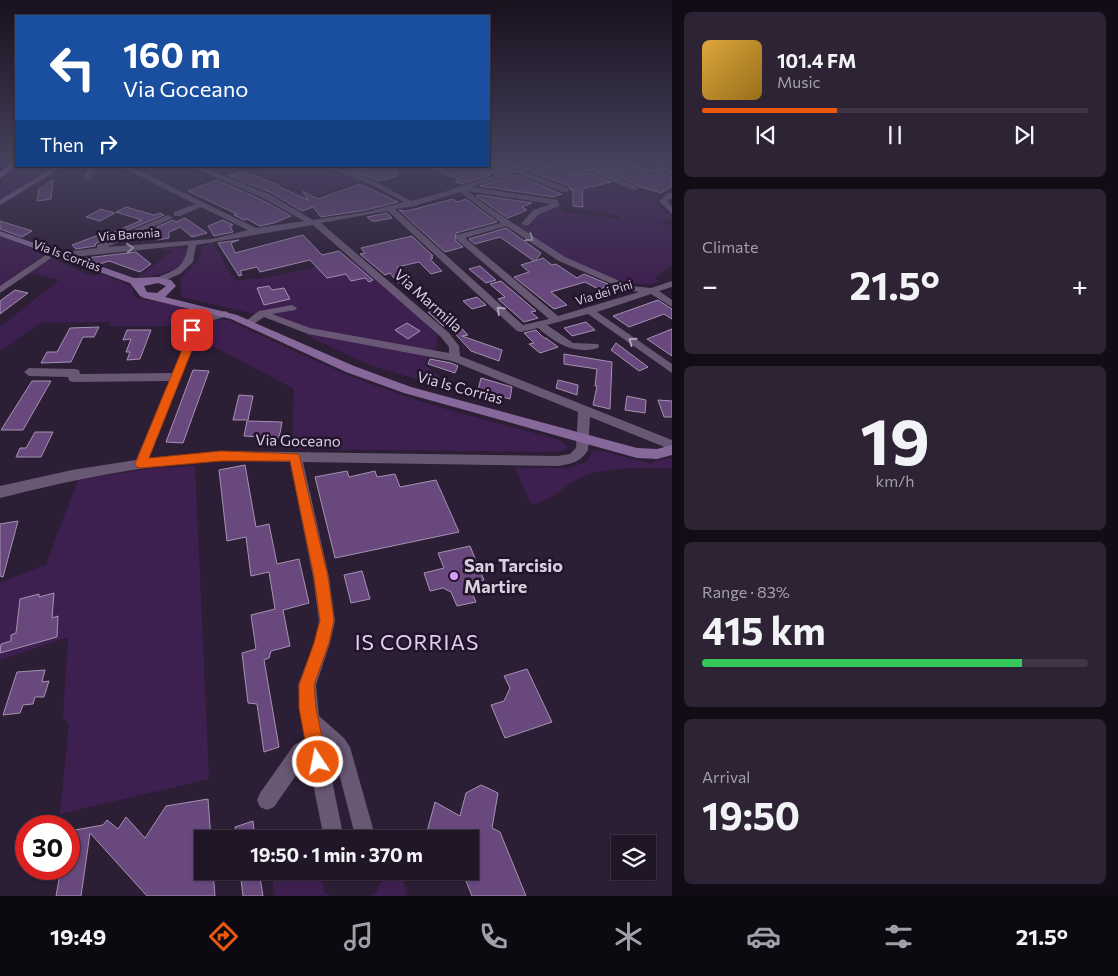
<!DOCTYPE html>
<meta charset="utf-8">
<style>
body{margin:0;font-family:Commissioner,sans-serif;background:#2d2334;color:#f1f3f6;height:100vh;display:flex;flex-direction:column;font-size:19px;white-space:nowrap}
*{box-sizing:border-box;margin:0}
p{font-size:16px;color:#a29fa8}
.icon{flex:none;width:28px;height:28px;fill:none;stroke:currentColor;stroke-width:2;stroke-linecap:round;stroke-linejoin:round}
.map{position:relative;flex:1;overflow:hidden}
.sheet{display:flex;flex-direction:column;gap:12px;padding:12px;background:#120c16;width:446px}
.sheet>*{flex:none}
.guide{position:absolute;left:15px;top:15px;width:475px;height:152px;border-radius:0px;box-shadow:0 1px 4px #0004,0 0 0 1px #3e3545;background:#1a4fa0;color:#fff;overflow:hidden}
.buttons{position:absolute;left:611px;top:835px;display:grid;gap:10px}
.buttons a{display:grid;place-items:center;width:45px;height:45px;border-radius:0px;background:#211628;box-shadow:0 1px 4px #0004,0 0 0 1px #3e3545;font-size:25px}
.speed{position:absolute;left:15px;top:815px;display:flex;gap:10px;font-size:25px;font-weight:700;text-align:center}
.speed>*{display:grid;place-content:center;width:65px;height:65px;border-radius:50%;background:#211628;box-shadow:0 1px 4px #0004,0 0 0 1px #3e3545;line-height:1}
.speed .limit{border:8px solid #d22;background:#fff;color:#111}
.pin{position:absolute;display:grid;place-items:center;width:42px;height:42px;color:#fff;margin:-21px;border-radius:10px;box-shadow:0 2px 8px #0006}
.me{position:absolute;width:55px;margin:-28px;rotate:349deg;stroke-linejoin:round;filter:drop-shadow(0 0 4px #0008)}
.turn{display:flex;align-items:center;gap:18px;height:105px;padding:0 25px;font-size:22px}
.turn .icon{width:65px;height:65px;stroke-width:2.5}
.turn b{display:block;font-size:35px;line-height:42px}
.then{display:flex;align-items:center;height:48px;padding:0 25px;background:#0003;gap:10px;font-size:19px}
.big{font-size:38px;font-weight:700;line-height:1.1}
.sheet .card{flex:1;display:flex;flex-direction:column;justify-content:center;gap:8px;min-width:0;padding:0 18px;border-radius:8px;background:#2d2334}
.sheet .dial{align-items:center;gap:0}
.dial b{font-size:65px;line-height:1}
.song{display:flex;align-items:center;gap:15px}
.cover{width:60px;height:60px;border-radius:8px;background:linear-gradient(135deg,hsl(40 70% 55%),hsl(40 70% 35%))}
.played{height:5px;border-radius:2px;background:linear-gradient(90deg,#ea580c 35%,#3e3545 35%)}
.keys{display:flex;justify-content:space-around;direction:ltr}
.heat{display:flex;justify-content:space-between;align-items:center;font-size:28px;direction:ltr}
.charge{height:8px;border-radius:4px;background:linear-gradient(90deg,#34c759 83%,#3e3545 0)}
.trip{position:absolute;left:194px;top:830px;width:285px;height:50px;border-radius:0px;background:#211628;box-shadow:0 1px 4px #0004,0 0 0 1px #3e3545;font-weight:700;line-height:50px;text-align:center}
.tab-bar{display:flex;height:80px;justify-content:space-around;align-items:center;background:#0d0910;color:#a29fa8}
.tab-bar .icon{width:35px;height:35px}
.tab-bar .selected{color:#ea580c}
.tab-bar b{font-size:22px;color:#f1f3f6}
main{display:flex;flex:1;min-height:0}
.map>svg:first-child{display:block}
</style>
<main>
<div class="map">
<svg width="672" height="896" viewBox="0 0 672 896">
<rect width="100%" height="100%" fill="#2c1e35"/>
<g fill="#3e2050">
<polygon points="17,166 59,166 0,201 0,181"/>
<polygon points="239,166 322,166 362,182 311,196 287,184"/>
<path d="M576 186 641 193 655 199 654 201 655 203 672 216V219L661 222 672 227V264L655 278 660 281C641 294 582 268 564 257 546 247 529 234 511 223L517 222 527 227 532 226 531 220 553 204 562 205V212L620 219 619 215 578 210Z"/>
<polygon points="0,236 45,254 0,286"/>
<path d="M209 243H212L235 281 254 278 258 279 353 260 411 308 438 336 436 349 429 354 424 364 439 376 436 385 367 364 306 335 302 325 182 297C173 270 201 270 202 247Z"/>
<path d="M182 247 187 249C191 271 153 277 137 277L172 252 160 248Z"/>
<path d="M52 258H58L59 262 92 276 104 275 127 284 132 288 134 296C148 305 189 300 197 317L186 330V326H109L110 322 40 323 0 351V327L59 280 29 273Z"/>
<path d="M221 319 228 320C280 344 331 370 385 389 442 410 502 424 560 440L568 447 566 450 553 452 292 449 294 389 213 346 198 345C202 329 203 321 221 319Z"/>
<path d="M597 450 652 464 656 460 672 458V468C643 468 609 466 582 477 564 484 552 503 531 504L515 468H569L586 462 593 451Z"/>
<polygon points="195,466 209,779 60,814 69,724 63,716 68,637 0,660 0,583 46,565 78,480 153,468"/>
<polygon points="271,871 319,871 324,892 331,896 275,896"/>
<polygon points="386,871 401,871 407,896 370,896 377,891"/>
</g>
<g fill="#68487d" stroke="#a493b1">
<polygon points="489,162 540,162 502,171 489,166"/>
<polygon points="563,162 572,162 580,168 569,172 570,176 590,173 611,182 582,189 583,207 573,206 573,189 570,190 569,186 531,172"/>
<polygon points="585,162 621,162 651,171 656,169 672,177 672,186 661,193 638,186 618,175"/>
<polygon points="340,166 397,166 396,176 379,181"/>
<polygon points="429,166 471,166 490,175 461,184 455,182 460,180"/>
<polygon points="242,171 279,185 278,186 308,200 302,191 318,199 360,184 398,202 366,210 321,217 313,207 302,211 270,192 229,176"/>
<polygon points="517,175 561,194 562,194 554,197 480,186"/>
<polygon points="53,180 51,199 37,201 39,189"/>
<polygon points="217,180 262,200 291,216 274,223 260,226 247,219 244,220 234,215 237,214 188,191"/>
<polygon points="479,195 532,203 522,207 527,210 508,218 476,196"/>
<polygon points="453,199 457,202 466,199 497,222 456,233 455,240 463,247 445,252 399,210 407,211"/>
<polygon points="126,207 154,215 160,213 164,215 96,243 95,246 76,249 72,245 109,231 112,233 142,220 116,212"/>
<polygon points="101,209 115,213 100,221 86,217"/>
<polygon points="387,213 392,218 376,221 372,221 367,217"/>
<polygon points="185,218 207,233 192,237 180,227 169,232 169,238 157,240 157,227 173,220 176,222"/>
<polygon points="223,220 233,225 230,226 233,232 214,236 208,226"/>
<polygon points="0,221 32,231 22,237 0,229"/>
<polygon points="506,228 541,253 535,261 543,258 552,265 556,264 577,278 584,274 608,284 600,290 585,282 551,292 567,305 554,309 514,277 529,272 521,265 534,261 500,237 475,244 469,239"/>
<polygon points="303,235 322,255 339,251 373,280 369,282 365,278 351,281 346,274 327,278 310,260 260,272 257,267 240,271 242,275 239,276 218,243 239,240 231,243 235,253"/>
<polygon points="412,236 433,256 431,256 433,258 430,259 442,271 431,274 419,262 397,267 409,280 398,283 390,273 385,275 360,254 365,253 361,248"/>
<polygon points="136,252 151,264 140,272 109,261 100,264 86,258"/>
<polygon points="480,266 496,280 486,283 469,269"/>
<polygon points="501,281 536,311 531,312 538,318 524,322 498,299 505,297 490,284"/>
<polygon points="269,286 272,290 284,288 290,299 264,305 257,288"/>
<polygon points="15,290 28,293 0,314 0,301"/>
<polygon points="477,297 486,305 472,309 463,301"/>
<polygon points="658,300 672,309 672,319 664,314 629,327 613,316"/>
<polygon points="442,308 468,335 462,336 502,350 499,361 471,351 447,325 443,326 428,312"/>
<polygon points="586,322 595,330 572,336 564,328"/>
<polygon points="407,323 420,331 408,339 395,330"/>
<polygon points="99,327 94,337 83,337 71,362 41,363 47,352 57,352 70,328"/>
<polygon points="672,329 672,356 647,339"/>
<polygon points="127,330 151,330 140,359 127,360 130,352 126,352 131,339 123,340"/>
<polygon points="536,330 544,338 546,338 558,347 540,353 529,344 534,343 524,333"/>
<polygon points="616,343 648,367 639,371 611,350"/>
<polygon points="564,354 612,362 610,409 593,405 597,386 595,386 597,369 564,364"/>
<polygon points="430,359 451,363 458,366 455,373 428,364"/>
<polygon points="193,370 209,371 183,443 166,442"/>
<polygon points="481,378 512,387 510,399 478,390"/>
<polygon points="558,380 578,385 577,395 556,388"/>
<polygon points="32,381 51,381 23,430 1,430"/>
<polygon points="239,395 253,396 248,420 233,420"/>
<polygon points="627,396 646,400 645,413 625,410"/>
<polygon points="658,400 672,401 672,417 664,417"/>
<polygon points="247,421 282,422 279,438 244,436"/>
<polygon points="35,432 53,432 41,457 16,457 20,448 26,448"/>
<polygon points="245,465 256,527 269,524 277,564 299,559 309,603 283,610 290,646 271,651 269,658 264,660 279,747 264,752 257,704 248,703 242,653 256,649 251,615 275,609 269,572 251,576 246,537 227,541 219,470"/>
<polygon points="347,471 349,477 375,471 377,477 395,474 400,487 436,480 459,532 335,558 315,477"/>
<polygon points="18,521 3,577 0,576 0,524"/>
<polygon points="470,546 484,580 468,584 476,602 457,606 451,592 443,588 430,591 424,573 444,568 438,553"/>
<polygon points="362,571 370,599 351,603 344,575"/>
<polygon points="54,593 52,618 58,616 57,637 0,653 1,644 11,641 11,635 16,633 20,599 39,594 39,597"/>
<polygon points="527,669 552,722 505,738 491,705 504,701 510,688 504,676"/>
<polygon points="45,670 42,682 49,681 44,697 35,697 33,704 23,705 20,713 3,715 17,672"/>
<polygon points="481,785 498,793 492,828 500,832 526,896 472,896 462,871 470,871 470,839 425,839 435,802 460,816 466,793"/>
<polygon points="208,799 211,839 202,839 202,871 213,871 215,896 147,896 90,833 81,896 56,896 61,869 69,869 69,831 103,825 107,820 118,829 126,817 145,838 166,806"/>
<polygon points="253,821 255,839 236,839 235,827"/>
<polygon points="240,871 259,871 263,896 243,896"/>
</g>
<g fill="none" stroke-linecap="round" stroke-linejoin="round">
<g fill="#695874" fill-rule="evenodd">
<path d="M549 162H561L525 172 568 188V192H562L517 173 472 187 558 200 559 206 539 214 528 226 521 224 533 210 551 204 467 191 487 206 565 257 631 286 651 288 672 281V287L659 291 672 300V307L651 294 597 312 672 364V373L588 314 547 325 573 343 598 344 599 346 598 348C573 355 556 343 538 328L521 332 517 331 388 211 321 223 449 333 459 346 460 356 672 440V450L590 417 588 450C581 462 571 464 558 466L303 462 329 577 335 621 330 643 316 685 319 716 344 738 350 747 376 839H356L335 758 325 746 344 839H324L308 758 274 807 267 810 260 807 257 800 260 793 294 745 305 739 298 685 314 643 319 621 313 577 290 462C267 462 244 460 221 461 146 464 72 480 0 498V486L72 470 136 460 169 381 73 382 69 381 68 377 29 376 24 372 29 368 75 369 79 370 80 374 172 373 186 340 187 330 204 317 225 311 228 312V316L210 321 196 333V340L149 458 221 451 558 456 570 454 576 448 578 412 452 361 308 334 264 317 252 325H246V321L259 311 292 305 297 308 295 310 272 314 310 328 449 353V347L441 337 313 225 196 245 193 262 180 274 159 283 156 282V278C175 270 185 268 188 245L64 258 60 255 64 252 97 248V245L168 215 172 217 171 219 107 247 212 239 248 230 201 207 180 216H174V212L195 204 120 166H129L256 228 304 221 263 198 190 166H199L269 194 313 220 366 212 404 202 374 186 324 166C351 166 387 188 411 201L441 193 495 175 473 166H483L502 173ZM460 192 501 223 456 235V239L549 319 523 325 395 209 415 206ZM506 226 559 261 626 290 639 292 558 316 465 238Z"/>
<path d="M574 162C587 162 628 180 639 189L633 190 590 171 571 175V173L585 168Z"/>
<polygon points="646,162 655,162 672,170 672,175"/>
<polygon points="89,166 95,166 90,178 87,180 84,178"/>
<polygon points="669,193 672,193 672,198 667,201 672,207 672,214 659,201"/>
<polygon points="53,250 60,252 0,293 0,286"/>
</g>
<g fill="#86689a" fill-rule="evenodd">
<polygon points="56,166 64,166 0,205 0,200"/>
<path d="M0 231 134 278 157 277 171 280 176 286 165 297 237 315 354 366 411 387 637 448 657 449 672 445V455L657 459 637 458 404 393 346 372 231 319 144 298 140 296 130 283 0 236ZM158 283 166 286 157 293 147 292 144 286Z"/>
</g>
<polygon fill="#cb8ff1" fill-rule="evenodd" points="12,162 16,162 17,166 0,178 0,172"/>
</g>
<defs><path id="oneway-chevron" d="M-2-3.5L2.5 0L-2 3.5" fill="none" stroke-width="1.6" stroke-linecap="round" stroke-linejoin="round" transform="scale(1.25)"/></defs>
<g stroke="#b0a5b9">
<use href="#oneway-chevron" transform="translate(530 238) rotate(34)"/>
<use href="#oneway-chevron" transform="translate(130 248) rotate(-4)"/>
<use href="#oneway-chevron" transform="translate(500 310) rotate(-137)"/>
<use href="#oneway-chevron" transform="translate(632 341) rotate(-145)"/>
</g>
<linearGradient id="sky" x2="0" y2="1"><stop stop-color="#18101d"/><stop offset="0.56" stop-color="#45415c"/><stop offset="1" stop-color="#45415c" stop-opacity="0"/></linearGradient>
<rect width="672" height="288" fill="url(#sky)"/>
<polygon fill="#ea580c" stroke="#983908" points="189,328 195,328 196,340 149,458 221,451 299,454 328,577 334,620 329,643 314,685 316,708 327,762 324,768 318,771 312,768 309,762 299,708 299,685 314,643 320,620 314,577 290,461 221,461 141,468 137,467 135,464 186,340"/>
<circle fill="#d59cfb" stroke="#22142b" stroke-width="2" cx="454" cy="576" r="5"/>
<g text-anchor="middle" stroke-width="5" stroke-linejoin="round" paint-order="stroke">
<g font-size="12" fill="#d7cede" stroke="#22142b">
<text transform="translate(129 235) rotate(-4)" y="4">Via Baronia</text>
<text transform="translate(67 256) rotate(20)" y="4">Via Is Corrias</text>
<text transform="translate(604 293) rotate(-17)" y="4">Via dei Pini</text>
</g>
<g font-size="15" fill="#d7cede" stroke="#22142b">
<text transform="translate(428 301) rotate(42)" y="5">Via Marmilla</text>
<text transform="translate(460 388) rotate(15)" y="5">Via Is Corrias</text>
<text transform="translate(298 441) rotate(1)" y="5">Via Goceano</text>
</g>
<g font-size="18" font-weight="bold" fill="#d7cede" stroke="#22142b" text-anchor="start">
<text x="464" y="572">San Tarcisio<tspan x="464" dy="21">Martire</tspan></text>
</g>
<g font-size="21" letter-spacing="1" fill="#e1ceee" stroke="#22142b">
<text x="417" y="650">IS CORRIAS</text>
</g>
</g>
</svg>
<div class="buttons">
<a><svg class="icon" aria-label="layers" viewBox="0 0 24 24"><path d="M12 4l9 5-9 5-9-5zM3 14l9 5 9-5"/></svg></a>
</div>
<div class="speed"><div class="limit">30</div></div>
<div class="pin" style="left:192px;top:330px;background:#d93025"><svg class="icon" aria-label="arrive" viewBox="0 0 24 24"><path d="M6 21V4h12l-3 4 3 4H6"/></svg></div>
<svg class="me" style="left:318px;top:762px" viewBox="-20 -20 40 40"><circle r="17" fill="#ea580c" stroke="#fff" stroke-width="3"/><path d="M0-11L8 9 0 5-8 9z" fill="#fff"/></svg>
<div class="trip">19:50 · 1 min · 370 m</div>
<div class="guide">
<div class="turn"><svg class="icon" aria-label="left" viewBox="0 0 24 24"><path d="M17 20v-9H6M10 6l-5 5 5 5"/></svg><div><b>160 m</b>Via Goceano</div></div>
<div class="then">Then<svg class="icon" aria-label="right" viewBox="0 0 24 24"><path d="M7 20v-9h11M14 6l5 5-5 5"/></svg></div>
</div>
</div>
<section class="sheet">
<div class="card">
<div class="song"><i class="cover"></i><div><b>101.4 FM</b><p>Music</p></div></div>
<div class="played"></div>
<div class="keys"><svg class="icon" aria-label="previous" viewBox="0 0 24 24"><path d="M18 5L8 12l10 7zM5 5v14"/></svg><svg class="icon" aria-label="pause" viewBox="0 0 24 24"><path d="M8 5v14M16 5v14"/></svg><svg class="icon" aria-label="next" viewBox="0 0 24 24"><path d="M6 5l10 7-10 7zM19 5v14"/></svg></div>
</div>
<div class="card"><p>Climate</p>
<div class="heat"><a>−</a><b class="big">21.5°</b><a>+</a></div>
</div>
<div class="card dial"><b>19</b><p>km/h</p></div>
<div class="card"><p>Range · 83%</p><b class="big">415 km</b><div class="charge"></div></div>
<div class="card"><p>Arrival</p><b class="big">19:50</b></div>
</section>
</main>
<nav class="tab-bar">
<b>19:49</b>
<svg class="icon selected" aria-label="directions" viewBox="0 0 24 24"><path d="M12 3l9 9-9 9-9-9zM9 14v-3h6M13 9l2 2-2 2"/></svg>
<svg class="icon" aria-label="music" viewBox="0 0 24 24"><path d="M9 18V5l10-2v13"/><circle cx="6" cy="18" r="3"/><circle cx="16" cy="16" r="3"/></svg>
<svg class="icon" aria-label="phone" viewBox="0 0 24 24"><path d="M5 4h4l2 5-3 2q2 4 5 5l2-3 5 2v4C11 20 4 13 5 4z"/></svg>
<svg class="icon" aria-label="climate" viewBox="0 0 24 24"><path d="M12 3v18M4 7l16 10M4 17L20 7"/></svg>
<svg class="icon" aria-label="car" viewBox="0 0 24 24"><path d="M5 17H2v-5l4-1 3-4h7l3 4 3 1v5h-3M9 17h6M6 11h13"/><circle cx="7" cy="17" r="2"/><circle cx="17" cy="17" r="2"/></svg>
<svg class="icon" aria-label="filters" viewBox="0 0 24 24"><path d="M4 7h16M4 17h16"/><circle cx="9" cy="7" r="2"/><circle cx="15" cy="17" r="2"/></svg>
<b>21.5°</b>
</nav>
